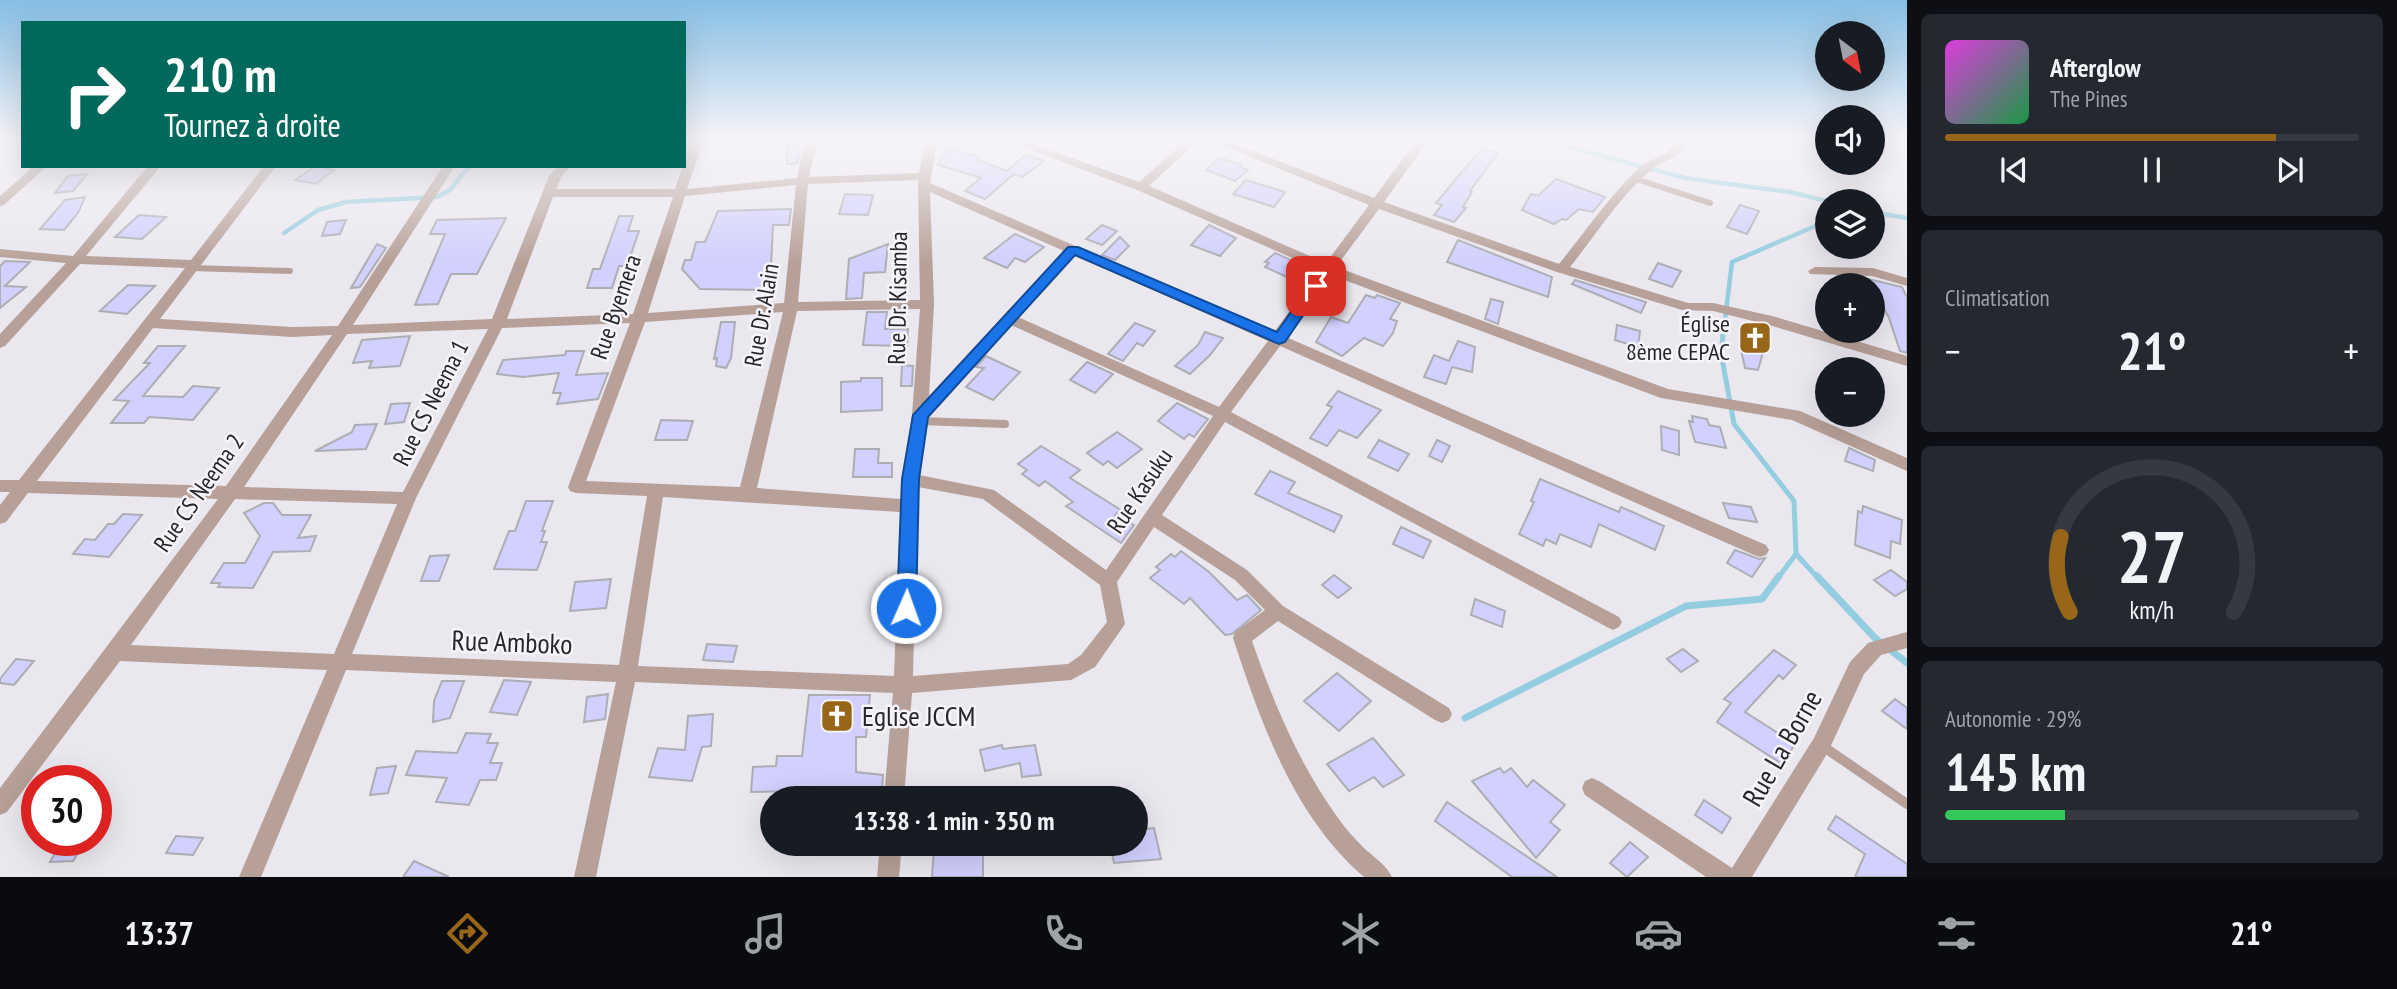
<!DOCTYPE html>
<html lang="fr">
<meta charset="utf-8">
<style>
body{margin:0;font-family:"PT Sans Narrow",sans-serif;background:#242831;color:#f1f3f6;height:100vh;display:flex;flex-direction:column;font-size:26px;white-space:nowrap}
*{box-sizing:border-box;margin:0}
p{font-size:23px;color:#9ea1a6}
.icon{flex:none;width:38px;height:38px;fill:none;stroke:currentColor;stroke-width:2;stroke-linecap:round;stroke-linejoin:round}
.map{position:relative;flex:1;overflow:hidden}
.drawer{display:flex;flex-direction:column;gap:14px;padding:14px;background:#0d0f14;width:490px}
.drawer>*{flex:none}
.hud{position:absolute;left:21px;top:21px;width:665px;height:147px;border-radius:0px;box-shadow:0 7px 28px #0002;background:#00695c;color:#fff;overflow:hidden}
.needle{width:46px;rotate:148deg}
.controls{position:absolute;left:1815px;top:21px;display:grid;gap:14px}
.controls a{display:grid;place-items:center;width:70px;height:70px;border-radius:50%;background:#171b24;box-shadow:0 7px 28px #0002;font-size:35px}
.speed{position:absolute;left:21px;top:765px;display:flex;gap:14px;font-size:35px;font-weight:700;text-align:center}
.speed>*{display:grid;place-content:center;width:91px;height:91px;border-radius:50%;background:#171b24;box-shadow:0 7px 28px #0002;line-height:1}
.speed .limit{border:10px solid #d22;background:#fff;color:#111}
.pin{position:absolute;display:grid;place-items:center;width:60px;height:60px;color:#fff;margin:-30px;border-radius:14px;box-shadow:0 4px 10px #0006}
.me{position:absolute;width:77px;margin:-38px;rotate:2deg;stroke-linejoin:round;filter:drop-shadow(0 0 5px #0008)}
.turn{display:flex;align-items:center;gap:24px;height:147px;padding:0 28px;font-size:32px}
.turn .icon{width:91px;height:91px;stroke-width:2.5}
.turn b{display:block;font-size:49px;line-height:60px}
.big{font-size:52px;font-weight:600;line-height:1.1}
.drawer .card{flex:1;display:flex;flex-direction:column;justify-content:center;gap:10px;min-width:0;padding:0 24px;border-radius:10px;background:#242831}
.drawer .dial{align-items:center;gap:0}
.dial svg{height:182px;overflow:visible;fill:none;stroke:#363941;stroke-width:7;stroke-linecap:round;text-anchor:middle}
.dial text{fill:#f1f3f6;stroke:none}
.song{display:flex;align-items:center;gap:21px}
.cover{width:84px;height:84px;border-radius:10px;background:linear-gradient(135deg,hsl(300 70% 55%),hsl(140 70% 35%))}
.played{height:7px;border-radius:4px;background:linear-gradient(90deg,#986619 80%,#363941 80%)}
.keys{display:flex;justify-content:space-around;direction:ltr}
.heat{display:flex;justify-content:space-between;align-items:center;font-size:38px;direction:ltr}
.charge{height:10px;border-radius:5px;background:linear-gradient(90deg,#34c759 29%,#363941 0)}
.trip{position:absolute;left:760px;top:786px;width:388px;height:70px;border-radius:35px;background:#171b24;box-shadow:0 7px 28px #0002;font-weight:600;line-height:70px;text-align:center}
.dock{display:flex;height:112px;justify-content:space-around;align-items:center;background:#090b0e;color:#9ea1a6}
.dock .icon{width:49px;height:49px}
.dock .on{color:#986619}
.dock b{font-size:32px;color:#f1f3f6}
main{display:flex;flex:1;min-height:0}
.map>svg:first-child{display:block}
</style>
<main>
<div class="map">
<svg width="1907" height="877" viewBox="0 0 1907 877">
<rect width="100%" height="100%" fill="#eae7ef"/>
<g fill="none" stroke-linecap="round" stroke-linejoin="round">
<g stroke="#93cddf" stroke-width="4.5">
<polyline points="1547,141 1685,178 1790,192 1827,201"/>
<polyline points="1872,212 1907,218"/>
<polyline points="284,233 318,210 346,202 437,197 450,190 469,166"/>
<polyline points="1723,336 1732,262 1827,221"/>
</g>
<g stroke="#93cddf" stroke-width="5">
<polyline points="1723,335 1721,353 1734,424 1794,501 1796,554 1778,578"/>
<polyline points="1796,554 1818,578"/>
</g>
<g stroke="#93cddf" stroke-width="7">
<polyline points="1817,576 1875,638 1907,663"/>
<polyline points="1465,718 1686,606 1762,599 1779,576"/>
</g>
</g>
<g fill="#d1d0fe" stroke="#adadb4" stroke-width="2">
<polygon points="788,141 802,141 797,163 787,164"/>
<polygon points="947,148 979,157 977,160 1007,171 1025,155 1044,161 1022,177 1014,174 985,199 965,191 981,178 938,165"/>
<polygon points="1482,148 1498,153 1470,191 1472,192 1463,207 1466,208 1454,222 1434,215 1442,205 1436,203"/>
<polygon points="1220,158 1241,165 1239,167 1248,170 1235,181 1206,170"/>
<polygon points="316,166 334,170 316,184 295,180"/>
<polygon points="87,174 73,191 55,193 68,176"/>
<polygon points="1556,179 1605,197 1593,212 1579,209 1566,220 1562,219 1554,224 1522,210 1531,194 1538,196"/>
<polygon points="1246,180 1285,192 1274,207 1233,194"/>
<polygon points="845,194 873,195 868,215 839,214"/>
<polygon points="85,197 78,213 64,230 40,229 65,200"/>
<polygon points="1740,205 1759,211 1747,234 1727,227"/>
<polygon points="791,209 789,225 773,225 771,266 779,266 773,290 700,289 682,269 685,260 691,260 696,242 705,242 718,211"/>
<polygon points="139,215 166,217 142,239 115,237"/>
<polygon points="619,216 633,216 628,231 639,231 627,266 619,266 612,288 587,288 593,269 600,269"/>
<polygon points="506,218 477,274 451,274 438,304 415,305 445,234 430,234 437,220"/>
<polygon points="346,220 340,234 322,236 327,222"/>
<polygon points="1102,225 1117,231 1102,245 1086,239"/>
<polygon points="1209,225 1236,238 1220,256 1191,245"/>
<polygon points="1015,234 1044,247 1025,262 1015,258 1007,268 984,258"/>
<polygon points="1120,237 1129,246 1115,260 1102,255"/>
<polygon points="1458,240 1552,277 1548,297 1447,262"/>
<polygon points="377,244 386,248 360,287 351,288"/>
<polygon points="888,244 885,272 864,273 862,298 846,299 849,259"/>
<polygon points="1275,253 1300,264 1287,277 1265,267 1269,263 1265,262"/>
<polygon points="5,261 30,262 5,286 26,287 0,308 0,266"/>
<polygon points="1658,263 1681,271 1672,287 1649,279"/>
<polygon points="1868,279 1902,287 1907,297 1907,353 1900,351 1889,318"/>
<polygon points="1575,280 1646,302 1641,313 1572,284"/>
<polygon points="128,285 155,286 127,314 100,311"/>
<polygon points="1366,295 1375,298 1377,295 1400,303 1390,319 1397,321 1393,333 1383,346 1364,338 1342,356 1316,342 1331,317 1348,323"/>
<polygon points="1491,299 1503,302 1498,324 1485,319"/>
<polygon points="867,312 887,312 885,329 908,329 907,346 863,345"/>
<polygon points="721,322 735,322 731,358 726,368 716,366 717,358 714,359"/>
<polygon points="1135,323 1155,331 1143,346 1137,343 1123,361 1108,354"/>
<polygon points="1748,323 1770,328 1758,370 1745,368 1741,350"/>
<polygon points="1617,325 1640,331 1638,347 1615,340"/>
<polygon points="1205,332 1223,338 1210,355 1190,374 1175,366 1198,345"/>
<polygon points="410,336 400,366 369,368 372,361 353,363 362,340"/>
<polygon points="1458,341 1475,347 1472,372 1452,367 1446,384 1424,377 1434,355 1449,361"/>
<polygon points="158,346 185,346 143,396 183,397 193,386 219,388 193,420 149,417 144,423 111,423 129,401 114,400 150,363 144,363"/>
<polygon points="566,351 584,351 576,375 608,373 598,399 557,404 561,393 553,393 559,373 523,377 497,374 503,360 565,355"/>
<polygon points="986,356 1020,372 993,400 966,387 984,368 976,367"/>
<polygon points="1087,362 1113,374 1095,393 1070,380"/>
<polygon points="902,365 913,366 912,386 901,386"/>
<polygon points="861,378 882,378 882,410 841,412 841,382 861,381"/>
<polygon points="1338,391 1381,410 1357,438 1339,430 1327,446 1310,438 1332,407 1327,405"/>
<polygon points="410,403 404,422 385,424 391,404"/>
<polygon points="1177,403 1208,419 1194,437 1189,434 1184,439 1158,421"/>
<polygon points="1692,416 1707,419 1709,425 1720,427 1726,448 1695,442 1689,421 1693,422"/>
<polygon points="661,420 693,421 687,440 655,440"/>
<polygon points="377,424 366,449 315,451 352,432 355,425"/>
<polygon points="1661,426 1679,431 1679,455 1662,450"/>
<polygon points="1117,432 1142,449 1117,468 1108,461 1103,465 1087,453"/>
<polygon points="1379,440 1409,454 1398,471 1368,457"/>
<polygon points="1437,440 1450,446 1442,462 1429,456"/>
<polygon points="1041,446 1080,470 1070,478 1121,510 1115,515 1134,525 1121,543 1066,506 1073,502 1045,481 1039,486 1022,474 1027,470 1018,464"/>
<polygon points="1849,448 1875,460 1873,471 1845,461"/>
<polygon points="855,449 879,449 878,463 892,463 892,477 853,477"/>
<polygon points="1270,471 1295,482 1288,493 1342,516 1334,532 1255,494"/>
<polygon points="1540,479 1619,512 1621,507 1664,526 1655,550 1599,524 1591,547 1560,534 1556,544 1546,539 1543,546 1519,534 1534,502 1531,501"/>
<polygon points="526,501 553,501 542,531 545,531 541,542 547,542 537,570 494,569 509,531 515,531"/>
<polygon points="264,503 273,503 282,515 311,515 298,538 316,536 310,551 273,552 253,588 218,587 220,583 211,583 224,563 245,563 260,536 244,513"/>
<polygon points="1723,503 1751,507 1757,522 1729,518"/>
<polygon points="1863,506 1902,520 1900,544 1891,541 1890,558 1855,545 1858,511 1862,513"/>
<polygon points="123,514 142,515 109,557 73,554 85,539 95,540 108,524 114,524"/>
<polygon points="1401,527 1431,541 1423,558 1393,544"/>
<polygon points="1735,550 1759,559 1765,558 1752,577 1727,563"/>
<polygon points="1181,551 1209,572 1237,600 1247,595 1261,610 1232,634 1225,635 1190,598 1184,604 1150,578 1160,570 1156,567 1171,554 1175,557"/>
<polygon points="449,555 439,581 421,581 430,556"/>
<polygon points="1891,570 1907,582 1907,589 1895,596 1874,580"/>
<polygon points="1334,575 1351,588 1338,598 1322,585"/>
<polygon points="611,579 606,608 570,611 575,582"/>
<polygon points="1475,599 1505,611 1502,627 1471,615"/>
<polygon points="707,644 737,646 733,662 703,660"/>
<polygon points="1683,649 1698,661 1681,672 1667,659"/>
<polygon points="1774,650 1796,665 1783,679 1779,675 1745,712 1795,744 1782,764 1717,722 1731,703 1724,699"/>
<polygon points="16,659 34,661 14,685 0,683 0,679"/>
<polygon points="1337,673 1371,701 1339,731 1304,701"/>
<polygon points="504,680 531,682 517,715 490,712"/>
<polygon points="442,681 464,681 450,718 433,722 434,701"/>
<polygon points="608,694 605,719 584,722 587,697"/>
<polygon points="809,695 870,695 866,737 856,737 856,772 883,775 882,790 852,787 852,791 799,794 799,791 751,792 753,767 776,766 777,756 802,756"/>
<polygon points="1895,699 1907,708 1907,729 1882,711"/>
<polygon points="713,714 711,746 702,747 692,781 649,777 658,748 685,750 688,716"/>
<polygon points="466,733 491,734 487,743 498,743 490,763 502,763 496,780 480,780 469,805 436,802 447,778 406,775 416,751 457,753"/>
<polygon points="1373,738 1404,775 1383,787 1374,777 1349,791 1327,764"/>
<polygon points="1002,745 1003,749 1035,745 1041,775 1022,777 1020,763 985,771 980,750"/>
<polygon points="396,766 388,793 370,795 377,768"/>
<polygon points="1500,768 1504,773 1511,768 1527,787 1533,780 1565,805 1550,822 1560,830 1536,858 1472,781"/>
<polygon points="1704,800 1731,818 1722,833 1695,815"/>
<polygon points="1447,802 1557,877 1512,877 1435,821"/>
<polygon points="1836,816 1907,864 1907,877 1855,877 1865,854 1828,829"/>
<polygon points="1154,828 1161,859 1114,863 1110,844 1136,844 1136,830"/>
<polygon points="176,836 203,838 193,855 166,853"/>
<polygon points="63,840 86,840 73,861 50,862"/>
<polygon points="1630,842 1648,857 1627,877 1610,863"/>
<polygon points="934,848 983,849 983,877 932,877"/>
<polygon points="414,861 449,877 403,877"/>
</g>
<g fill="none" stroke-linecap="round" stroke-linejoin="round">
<g stroke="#b6a097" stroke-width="6">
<polyline points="1636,179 1710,203"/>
<polyline points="192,268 290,271"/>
</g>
<polyline stroke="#b6a097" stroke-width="8" points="920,421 1005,424"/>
<polyline stroke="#b6a097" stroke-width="10" points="1821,745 1907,804"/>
<g fill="#b6a097" fill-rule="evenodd">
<path d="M691 141H703L687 189 797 178 805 141H817L809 177 919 173 925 141H937L930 183 1274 332 1320 270 1137 190 1007 141H1024L1139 182 1185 141H1198L1149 186 1326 263 1369 205 1211 141H1228L1374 198 1416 141H1428L1384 202 1559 264C1585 232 1608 198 1637 170 1649 158 1669 157 1676 141H1688C1680 159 1664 159 1650 171 1619 197 1596 235 1570 267L1688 303H1713L1772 316 1907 356V366L1769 325 1713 311 1682 310 1557 272 1379 209 1336 267 1668 389 1800 411 1907 458V471L1792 420 1661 398 1331 275 1286 337 1766 545 1769 550 1766 555 1760 557 1754 555 1280 346 1231 412 1619 617 1622 622 1619 627 1613 630 1607 627 1225 422 1162 515 1247 570 1283 606 1449 708 1452 714 1449 720 1442 723 1435 720 1278 621 1252 641C1274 704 1299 764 1338 818 1345 828 1354 838 1363 847 1373 857 1386 864 1392 877H1364C1294 817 1261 723 1233 638L1235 632 1265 610 1235 580 1154 527 1117 582 1125 624 1095 667 1071 680 912 693 904 798H884L893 693 635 682 596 877H574L616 682 346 670 261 877H239L327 670 120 661 7 812 0 815V788L218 499 28 493 6 522 0 524V505L10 492H0V480H19L185 268 80 264 5 346 0 348V334L66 263 0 257V249L73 256 148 166H161L86 256 191 260 264 166H276L160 319 292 327 338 326 443 166H455L353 325 492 319 549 176 558 166H571L561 177 556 189H675ZM918 180 920 300 798 302 808 184ZM796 185 784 303 648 313 685 196ZM930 192 1064 251 929 396 934 304ZM553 197H673L633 314 507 319ZM1074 255 1268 341 1219 407 1018 317ZM920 309 912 415 901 499 757 488 797 311ZM783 312 740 487 586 481 645 322ZM630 323 568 487 570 491 576 493 647 496 619 665 352 654 416 498 502 328ZM1011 325 1213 416 1106 570 994 490 919 475 927 417ZM153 328 292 337 332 335 226 486 37 481ZM488 329 403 492 244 487 347 334ZM918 487 983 499 1100 585 1107 622 1081 655 1068 664 913 676ZM663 497 900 512 894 676 638 666ZM235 499 397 504 334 654 131 645Z"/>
<polygon points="1810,141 1822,141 1827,150 1827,163 1830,163 1823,162"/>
<polygon points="34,166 47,166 4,205 0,206 0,196"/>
<polygon points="1815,267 1873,268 1907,278 1907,286 1872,276 1810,274 1808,271"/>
<polygon points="1907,632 1907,648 1881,655 1864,674 1828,752 1752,877 1706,877 1585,795 1582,788 1585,781 1592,778 1599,781 1732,868 1814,738 1850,662 1868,643"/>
<polygon points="880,844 902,844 899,877 877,877"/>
</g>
</g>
<linearGradient id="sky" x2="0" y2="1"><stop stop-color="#86bee4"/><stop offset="0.53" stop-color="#f6f4f8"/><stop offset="1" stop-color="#f6f4f8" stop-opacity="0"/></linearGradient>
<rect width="1907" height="264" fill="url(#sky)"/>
<polygon fill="#1a73e8" stroke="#114b97" stroke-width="2" points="1068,247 1078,247 1277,332 1311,283 1323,286 1285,342 1279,344 1075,255 928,417 919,479 916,608 913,614 900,614 897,608 902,479 913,415"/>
<defs>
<symbol id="church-square" viewBox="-11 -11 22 22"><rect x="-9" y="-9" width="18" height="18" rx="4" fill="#986619" stroke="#f7f4fc"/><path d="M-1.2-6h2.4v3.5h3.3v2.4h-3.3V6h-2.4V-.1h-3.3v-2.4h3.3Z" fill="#fff"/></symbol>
</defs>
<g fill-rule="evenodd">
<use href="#church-square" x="1736" y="319" width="38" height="38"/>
<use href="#church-square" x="818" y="697" width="38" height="38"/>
</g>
<g text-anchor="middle" stroke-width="5" stroke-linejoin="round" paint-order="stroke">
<g font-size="24" fill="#282629" stroke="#f7f4fc">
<text transform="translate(898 298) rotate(-89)" y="8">Rue Dr. Kisamba</text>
<text transform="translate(616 307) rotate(-71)" y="8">Rue Byemera</text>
<text transform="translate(762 315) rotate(-80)" y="8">Rue Dr. Alain</text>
<text transform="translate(431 403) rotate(-63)" y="8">Rue CS Neema 1</text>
<text transform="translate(1140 491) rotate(-56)" y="8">Rue Kasuku</text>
<text transform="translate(199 493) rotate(-55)" y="8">Rue CS Neema 2</text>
</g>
<g font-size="24" fill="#282629" stroke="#f7f4fc" text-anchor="end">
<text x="1730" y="332">Église<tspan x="1730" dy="28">8ème CEPAC</tspan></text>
</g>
<g font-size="28" fill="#282629" stroke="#f7f4fc">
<text transform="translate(512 642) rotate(2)" y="10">Rue Amboko</text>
<text transform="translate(1782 748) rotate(-60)" y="10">Rue La Borne</text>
</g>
<g font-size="28" fill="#282629" stroke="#f7f4fc" text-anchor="start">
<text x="862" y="726">Eglise JCCM</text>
</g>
</g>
</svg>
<div class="controls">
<a><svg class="needle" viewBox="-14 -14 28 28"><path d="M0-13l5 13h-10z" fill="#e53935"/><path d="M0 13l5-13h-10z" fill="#9ea1a6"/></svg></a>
<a><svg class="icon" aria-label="sound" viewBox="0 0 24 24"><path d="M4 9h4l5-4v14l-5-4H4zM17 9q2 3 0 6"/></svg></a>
<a><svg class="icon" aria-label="layers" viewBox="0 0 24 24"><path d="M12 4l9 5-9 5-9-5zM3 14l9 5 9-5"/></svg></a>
<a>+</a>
<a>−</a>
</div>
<div class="speed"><div class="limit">30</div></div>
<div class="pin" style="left:1316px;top:286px;background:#d93025"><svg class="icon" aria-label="arrive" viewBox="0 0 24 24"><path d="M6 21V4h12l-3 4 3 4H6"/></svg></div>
<svg class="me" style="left:906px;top:608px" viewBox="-20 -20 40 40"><circle r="17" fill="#1a73e8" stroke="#fff" stroke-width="3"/><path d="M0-11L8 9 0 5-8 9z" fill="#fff"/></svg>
<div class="trip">13:38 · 1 min · 350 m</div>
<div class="hud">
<div class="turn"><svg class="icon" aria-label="right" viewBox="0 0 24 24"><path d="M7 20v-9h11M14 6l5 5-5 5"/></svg><div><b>210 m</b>Tournez à droite</div></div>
</div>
</div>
<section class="drawer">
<div class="card">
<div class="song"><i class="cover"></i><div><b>Afterglow</b><p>The Pines</p></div></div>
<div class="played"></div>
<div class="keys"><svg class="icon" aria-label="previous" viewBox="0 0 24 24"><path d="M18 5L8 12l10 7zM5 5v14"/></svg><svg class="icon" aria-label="pause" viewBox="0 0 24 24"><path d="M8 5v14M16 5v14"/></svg><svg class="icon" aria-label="next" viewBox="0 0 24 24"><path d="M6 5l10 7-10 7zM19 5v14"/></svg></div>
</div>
<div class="card"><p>Climatisation</p>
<div class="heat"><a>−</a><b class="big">21°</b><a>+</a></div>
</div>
<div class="card dial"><svg viewBox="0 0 100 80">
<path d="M14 69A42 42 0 1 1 86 69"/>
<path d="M14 69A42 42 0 0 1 10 36" stroke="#986619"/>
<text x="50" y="56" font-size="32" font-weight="700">27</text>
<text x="50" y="72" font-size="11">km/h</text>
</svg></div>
<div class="card"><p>Autonomie · 29%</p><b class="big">145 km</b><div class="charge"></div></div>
</section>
</main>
<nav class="dock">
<b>13:37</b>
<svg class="icon on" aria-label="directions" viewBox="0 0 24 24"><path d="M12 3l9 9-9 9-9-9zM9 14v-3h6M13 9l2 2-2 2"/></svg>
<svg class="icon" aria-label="music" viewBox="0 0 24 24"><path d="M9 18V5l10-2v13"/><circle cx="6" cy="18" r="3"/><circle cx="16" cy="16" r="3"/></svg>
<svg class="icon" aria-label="phone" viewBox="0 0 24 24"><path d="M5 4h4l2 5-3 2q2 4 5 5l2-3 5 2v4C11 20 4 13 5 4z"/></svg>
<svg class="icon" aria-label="climate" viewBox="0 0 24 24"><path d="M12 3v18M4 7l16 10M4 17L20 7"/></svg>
<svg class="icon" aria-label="car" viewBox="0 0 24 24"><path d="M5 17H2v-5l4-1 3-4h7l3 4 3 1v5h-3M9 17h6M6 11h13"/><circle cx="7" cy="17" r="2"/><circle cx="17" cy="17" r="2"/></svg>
<svg class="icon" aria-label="filters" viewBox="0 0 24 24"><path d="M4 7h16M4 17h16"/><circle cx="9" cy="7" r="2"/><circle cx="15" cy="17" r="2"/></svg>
<b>21°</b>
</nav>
